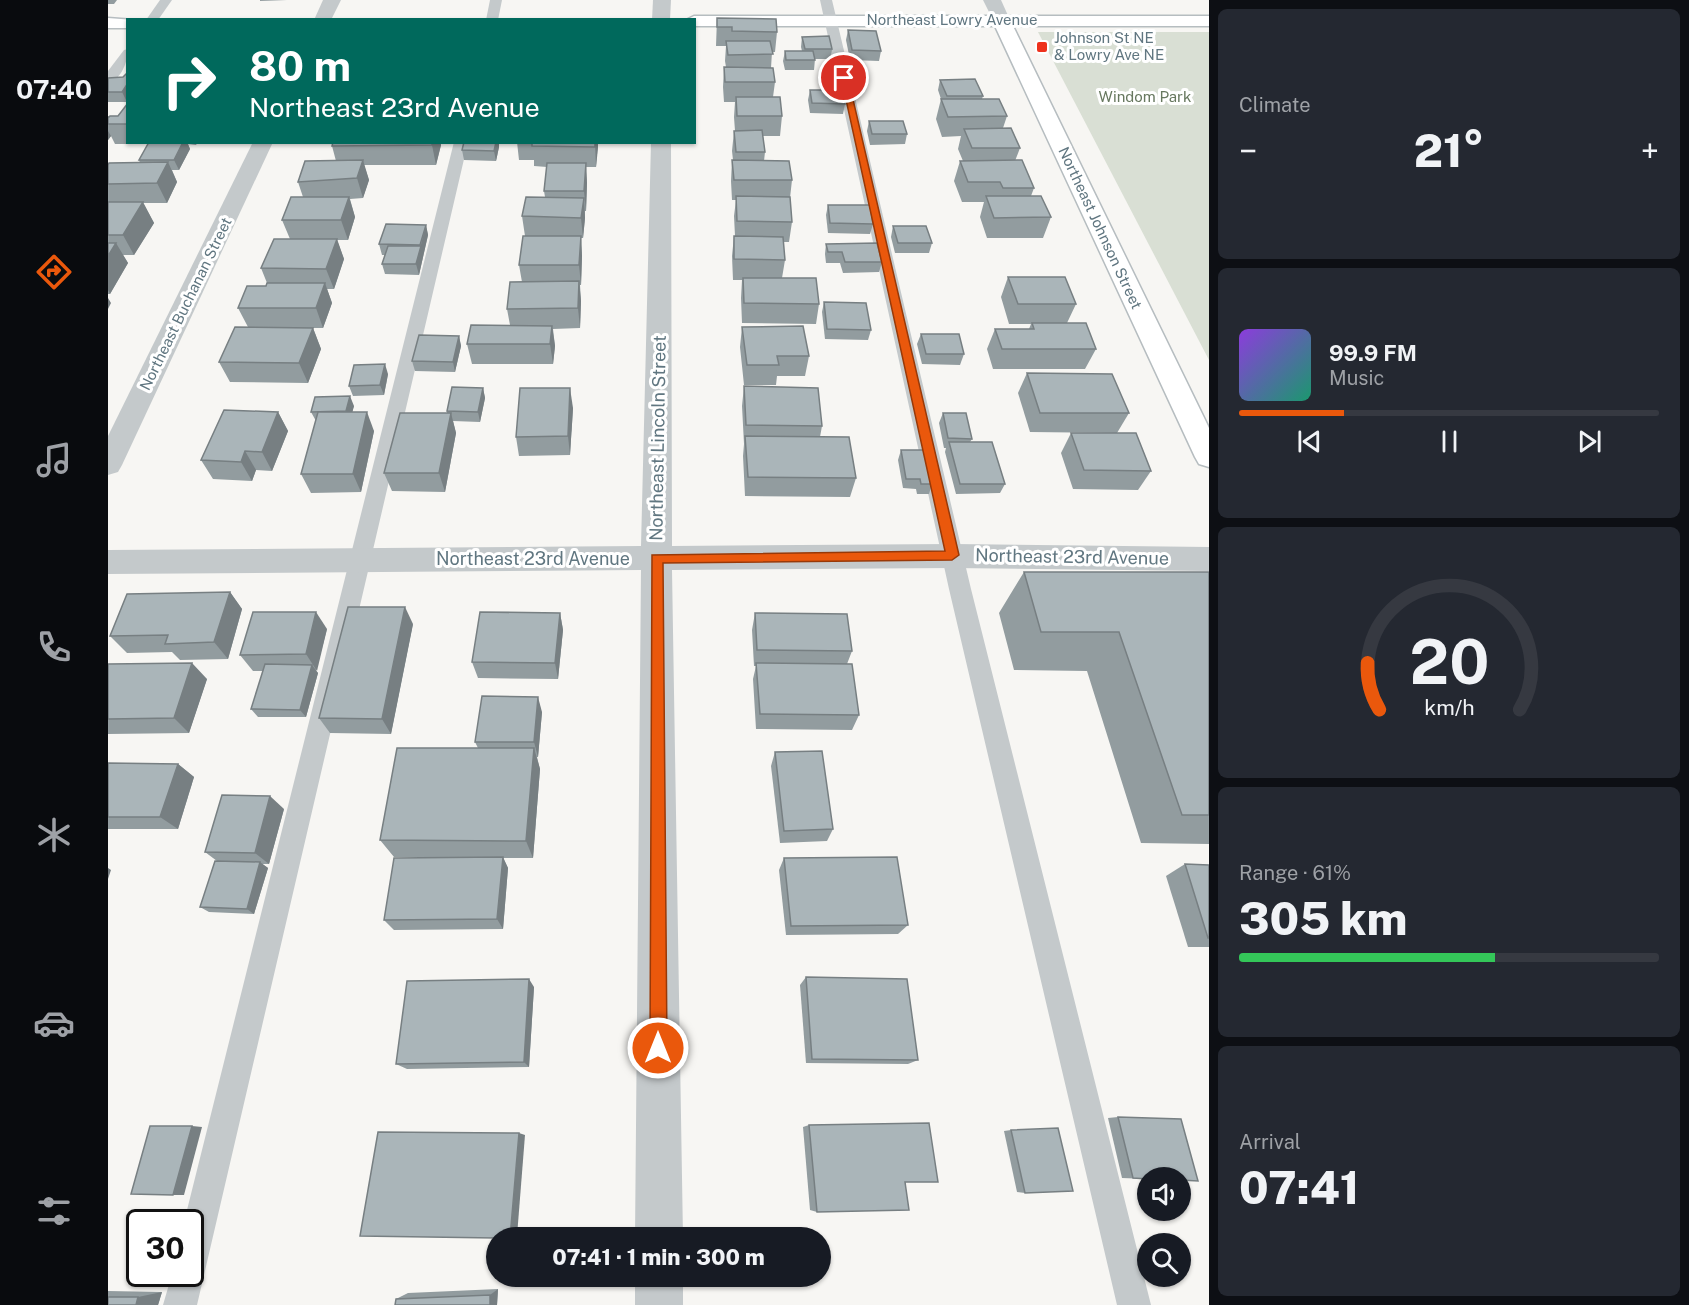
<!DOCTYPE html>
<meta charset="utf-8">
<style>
body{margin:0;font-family:"Public Sans",sans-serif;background:#242831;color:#f1f3f6;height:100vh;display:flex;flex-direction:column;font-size:22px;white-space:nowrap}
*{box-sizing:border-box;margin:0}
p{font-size:20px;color:#9ea1a6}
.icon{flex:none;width:33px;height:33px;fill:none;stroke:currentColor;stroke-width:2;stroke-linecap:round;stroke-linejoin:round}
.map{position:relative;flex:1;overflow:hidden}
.sheet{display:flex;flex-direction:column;gap:9px;padding:9px;background:#0d0f14;width:480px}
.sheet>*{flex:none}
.hud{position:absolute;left:18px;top:18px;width:570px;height:126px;border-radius:0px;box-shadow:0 2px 4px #0004;background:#00695c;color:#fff;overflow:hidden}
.controls{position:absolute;left:1029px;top:1167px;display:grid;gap:12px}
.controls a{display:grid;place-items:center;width:54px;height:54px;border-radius:50%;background:#171b24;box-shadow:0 2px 4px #0004;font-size:30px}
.speed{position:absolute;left:18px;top:1209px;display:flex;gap:12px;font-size:30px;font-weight:700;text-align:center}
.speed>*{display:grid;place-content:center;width:78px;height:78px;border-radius:50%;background:#171b24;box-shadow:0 2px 4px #0004;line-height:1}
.speed .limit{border:3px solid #111;border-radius:9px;background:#fff;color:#111}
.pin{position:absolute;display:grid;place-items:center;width:51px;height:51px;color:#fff;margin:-26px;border:3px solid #fff;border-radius:50%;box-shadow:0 2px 6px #0007}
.me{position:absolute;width:66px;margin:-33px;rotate:0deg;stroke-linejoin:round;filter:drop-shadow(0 0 4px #0008)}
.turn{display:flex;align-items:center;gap:21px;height:126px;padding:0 24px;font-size:27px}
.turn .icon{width:78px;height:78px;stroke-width:2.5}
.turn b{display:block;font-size:42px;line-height:51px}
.big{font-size:45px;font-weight:800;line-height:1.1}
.sheet .card{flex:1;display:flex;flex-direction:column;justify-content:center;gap:9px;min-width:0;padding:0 21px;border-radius:9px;background:#242831}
.sheet .dial{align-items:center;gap:0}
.dial svg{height:156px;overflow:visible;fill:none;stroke:#363941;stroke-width:7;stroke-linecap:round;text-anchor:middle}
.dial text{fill:#f1f3f6;stroke:none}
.song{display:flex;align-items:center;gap:18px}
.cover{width:72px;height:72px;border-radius:9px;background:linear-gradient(135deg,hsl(270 70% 55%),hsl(160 70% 35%))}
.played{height:6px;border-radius:3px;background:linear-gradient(90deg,#ea580c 25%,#363941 25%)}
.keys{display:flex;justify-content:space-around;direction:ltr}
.heat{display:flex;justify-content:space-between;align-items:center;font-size:33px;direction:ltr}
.charge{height:9px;border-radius:4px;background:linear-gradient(90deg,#34c759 61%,#363941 0)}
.trip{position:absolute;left:378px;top:1227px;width:345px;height:60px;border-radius:30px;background:#171b24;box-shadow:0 2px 4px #0004;font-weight:800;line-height:60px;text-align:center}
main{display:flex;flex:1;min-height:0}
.tabs{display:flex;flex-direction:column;width:108px;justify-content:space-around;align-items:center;background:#090b0e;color:#9ea1a6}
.tabs .icon{width:42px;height:42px}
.tabs .current{color:#ea580c}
.tabs b{font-size:27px;color:#f1f3f6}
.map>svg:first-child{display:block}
</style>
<main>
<nav class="tabs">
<b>07:40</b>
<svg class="icon current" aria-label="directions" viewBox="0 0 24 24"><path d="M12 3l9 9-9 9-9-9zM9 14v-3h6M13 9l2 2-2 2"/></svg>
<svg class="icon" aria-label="music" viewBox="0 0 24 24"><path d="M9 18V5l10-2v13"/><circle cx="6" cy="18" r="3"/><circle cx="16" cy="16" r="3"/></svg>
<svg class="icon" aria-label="phone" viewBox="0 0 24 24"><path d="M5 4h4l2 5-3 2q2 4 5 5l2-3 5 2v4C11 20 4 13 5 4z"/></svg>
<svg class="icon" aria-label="climate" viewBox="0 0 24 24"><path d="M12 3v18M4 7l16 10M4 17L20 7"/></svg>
<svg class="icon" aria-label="car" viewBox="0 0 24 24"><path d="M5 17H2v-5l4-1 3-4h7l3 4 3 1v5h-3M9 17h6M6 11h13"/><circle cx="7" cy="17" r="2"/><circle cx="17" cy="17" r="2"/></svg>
<svg class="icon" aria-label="filters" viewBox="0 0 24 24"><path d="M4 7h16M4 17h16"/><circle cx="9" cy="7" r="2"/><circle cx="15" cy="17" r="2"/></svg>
</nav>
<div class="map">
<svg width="1101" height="1305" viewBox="0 0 1101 1305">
<rect width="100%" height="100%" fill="#f7f6f3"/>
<polygon fill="#d9dfd4" points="930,32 1101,32 1101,360"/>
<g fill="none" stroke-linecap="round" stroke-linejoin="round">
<defs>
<g id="secondary">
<polygon points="586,16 1101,16 1101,26 905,26 1101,428 1101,467 1091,464 1087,457 887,26 586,26 586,20 578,20"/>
<polygon points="0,18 26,20 20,20 20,28 0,28"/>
</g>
</defs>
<use href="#secondary" stroke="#b6bdc0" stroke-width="3"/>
<g fill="#c4c9cb" fill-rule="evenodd">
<polygon points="52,0 64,0 50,20 38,20"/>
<polygon points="382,0 394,0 390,20 378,20"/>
<polygon points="712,0 724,0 863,589 1043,1305 1009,1305 841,589"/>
<path d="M20 49C20 62 13 79 0 84V71L16 50Z"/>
<polygon points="346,142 360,142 89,1305 55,1305 64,1274 82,1274 82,1222 76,1222"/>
</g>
<g fill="#c4c9cb" fill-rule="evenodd">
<polygon points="215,0 233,0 223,20 206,20"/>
<polygon points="545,0 563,0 562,20 544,20"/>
<polygon points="145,142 165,142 14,465 10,472 0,475 0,436"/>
<polygon points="543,142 563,142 564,546 845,544 1101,547 1101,571 845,568 564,570 575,1238 527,1238 533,570 0,574 0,550 533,546"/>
<rect x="527" y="1276" width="48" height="29"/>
</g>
<polygon fill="#c4c9cb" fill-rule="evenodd" points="875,0 893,0 902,20 899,24 887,24"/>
<use href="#secondary" fill="#fff" fill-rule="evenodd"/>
</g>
<g fill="#929c9f">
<polygon points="0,0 9,0 6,4 0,4"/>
<polygon points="152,0 179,0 152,1"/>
<polygon points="609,18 669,32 667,52 664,52 663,68 667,82 665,97 674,116 672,136 655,136 657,152 656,161 684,180 682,198 684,222 681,242 675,242 677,260 674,278 711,304 708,324 634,323 633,298 634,280 625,280 624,256 626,236 627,236 626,216 628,200 624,200 623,181 624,160 625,160 624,151 626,131 627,131 626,117 627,102 616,102 615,87 616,67 618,67 617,61 618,46 608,46"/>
<polygon points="740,30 773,51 771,61 742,60 738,40"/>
<polygon points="694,37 724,49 723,59 707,59 706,70 677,70 675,61 677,51 694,51 693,47"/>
<polygon points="15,77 19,102 0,102 0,78"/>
<polygon points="832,80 875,96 874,99 899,116 895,128 912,148 907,161 926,188 923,196 943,217 935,238 879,238 872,217 876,202 854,202 846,181 852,161 855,161 850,149 853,136 834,137 828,119 833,99 830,90"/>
<polygon points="702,90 737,104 735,114 702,113 700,100"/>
<polygon points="20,103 20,142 90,142 88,145 80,144 82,149 71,170 64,170 69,182 59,203 35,203 46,223 26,255 15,255 20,263 2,294 0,294 0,165 32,163 31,160 41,144 7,144 3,136 0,140 0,116 10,116"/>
<polygon points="761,121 799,134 797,144 762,145 759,131"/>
<polygon points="332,142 333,145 328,165 256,165 261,180 255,198 242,199 247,217 240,240 229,240 236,259 226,289 219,289 224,303 215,328 190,328 205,328 213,349 200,383 122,382 111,362 140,327 130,308 158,286 159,283 153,268 182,239 174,220 195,197 190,182 228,161 224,146"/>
<polygon points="409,142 490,142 488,167 478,167 479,183 478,211 477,211 477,218 475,238 473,238 474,256 473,285 472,285 473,301 472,328 445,329 447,346 445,364 364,364 359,344 402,325 399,309 414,282 411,265 417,236 414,216 437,197 436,191 439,167 426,166 426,160 411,160"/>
<polygon points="391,147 388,161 356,160 354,150"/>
<polygon points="720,205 765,224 762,234 720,233 718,215"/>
<polygon points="318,225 320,235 311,275 277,274 274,264 277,255 274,255 271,244"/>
<polygon points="785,226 824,243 821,253 787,253 783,237"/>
<polygon points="718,244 774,262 771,272 735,273 732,263 718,263 717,254"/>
<polygon points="900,277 968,304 959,323 988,349 977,369 885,369 879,349 887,329 921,329 923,324 901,324 893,297"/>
<polygon points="716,302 763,330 760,340 717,339 714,312"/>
<polygon points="634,327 701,356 697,376 669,376 668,385 636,385 632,347"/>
<polygon points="813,334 856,354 852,365 814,364 809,344"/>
<polygon points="351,336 353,346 347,372 307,371 304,361"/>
<polygon points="919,373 1021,413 1009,433 922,432 910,393"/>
<polygon points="280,374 276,395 245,396 241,386"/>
<polygon points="636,386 714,426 712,437 748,478 742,497 637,496 635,456 636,444 634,406"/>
<polygon points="375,388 377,398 372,422 345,421 348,433 337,492 284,491 276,473 339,413 339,411"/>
<polygon points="246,406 244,412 266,431 253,492 203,493 193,474 208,421 203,412"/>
<polygon points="465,408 462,455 411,456 408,437"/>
<polygon points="170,412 180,431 164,471 148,470 144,481 105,479 93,460"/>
<polygon points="835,413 864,439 862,442 897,484 892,493 848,494 837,452 838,448 836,448 831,423"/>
<polygon points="963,433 1043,471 1030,490 965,489 953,453"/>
<polygon points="793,450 824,484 821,494 809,494 808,489 795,488 790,460"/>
<polygon points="916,572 1101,572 1101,844 1033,843 979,671 906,670 891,613"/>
<polygon points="122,592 134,609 120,659 72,660 64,652 19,653 2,636"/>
<polygon points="452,613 455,630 450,679 370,678 364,662"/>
<polygon points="647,613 744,651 739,664 751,715 744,730 648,729 645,679 648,666 646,666 644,630"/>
<polygon points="305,624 283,734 222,733 211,718"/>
<polygon points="219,629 208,671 210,673 198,717 150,717 143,709 155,671 145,671 132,655"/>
<polygon points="0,664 99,679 81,733 0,734"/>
<polygon points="434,712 430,757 429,757 432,769 425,858 395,858 400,868 395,929 286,930 276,920 341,857 286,857 272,840 370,748 367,742"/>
<polygon points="667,752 725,829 719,841 672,843 663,766"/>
<polygon points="0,763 70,764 86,777 70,829 0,829"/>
<polygon points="176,809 161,864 154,864 160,868 146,914 101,912 92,907 109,861 97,852"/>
<polygon points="676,858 800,925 790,934 678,935 671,870"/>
<polygon points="1077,864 1101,865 1101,947 1080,947 1058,876"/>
<polygon points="698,977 810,1060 800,1064 698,1063 692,985"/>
<polygon points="426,987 421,1067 299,1069 288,1064"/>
<polygon points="1010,1117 1040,1179 1014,1178 1000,1118"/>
<polygon points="701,1125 797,1182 709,1212 702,1210 695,1127"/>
<polygon points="903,1130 917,1193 909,1192 896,1131"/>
<polygon points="390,1289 389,1305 288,1299 300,1293"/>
<polygon points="0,1291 54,1292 50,1305 0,1305"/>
</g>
<g fill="#777f82">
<polygon points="20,83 20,100 19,102 14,92"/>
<polygon points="0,131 3,136 0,140"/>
<polygon points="75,142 79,142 82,149 71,170 66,160"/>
<polygon points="324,142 332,142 333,145 328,165 324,145"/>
<polygon points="388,142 391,142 391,147 388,161 386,151"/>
<polygon points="487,142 490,142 490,148 488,167"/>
<polygon points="255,160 261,180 255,198 249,178"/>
<polygon points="60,162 69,182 59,203 49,183"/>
<polygon points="478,163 479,183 478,211 476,191"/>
<polygon points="241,197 247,217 240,240 233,220"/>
<polygon points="476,198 477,218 475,238 473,218"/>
<polygon points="35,202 46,223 26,255 15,235"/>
<polygon points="318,225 320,235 311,275 308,264"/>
<polygon points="473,236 474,256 473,285 471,265"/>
<polygon points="229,239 236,259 226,289 218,269"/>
<polygon points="8,243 20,263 2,294 0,290 0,256"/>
<polygon points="471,281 473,301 472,328 470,308"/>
<polygon points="217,283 224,303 215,328 208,308"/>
<polygon points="0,298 3,303 0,309"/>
<polygon points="444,326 447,346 445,364 442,344"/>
<polygon points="205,328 213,349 200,383 191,363"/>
<polygon points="351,336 353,346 347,372 345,362"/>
<polygon points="277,364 280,374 276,395 272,385"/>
<polygon points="375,388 377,398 372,422 370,412"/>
<polygon points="462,388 465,408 462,455 460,436"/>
<polygon points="242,396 246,406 242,421 238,411"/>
<polygon points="170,412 180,431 164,471 154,452"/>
<polygon points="259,412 266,431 253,492 245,474"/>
<polygon points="343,413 348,433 337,492 331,473"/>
<polygon points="137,451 148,470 144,481 133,462"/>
<polygon points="122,592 134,609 120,659 106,642"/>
<polygon points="297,607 305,624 283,734 274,719"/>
<polygon points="208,612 219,629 209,671 198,654"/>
<polygon points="452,613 455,630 450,679 447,663"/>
<polygon points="84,663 99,679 81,733 66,718"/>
<polygon points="204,665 210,673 198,717 192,710"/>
<polygon points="430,697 434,712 430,757 426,742"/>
<polygon points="426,748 432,769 425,858 418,841"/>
<polygon points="70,764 86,777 70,829 52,817"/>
<polygon points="162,796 176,809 161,864 147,853"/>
<polygon points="395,857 400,868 395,929 389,919"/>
<polygon points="152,862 160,868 146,914 139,909"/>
<polygon points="0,868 3,870 0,879"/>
<polygon points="421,979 426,987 421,1067 416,1062"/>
<polygon points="84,1126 94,1127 76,1195 65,1195"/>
<polygon points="411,1133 417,1135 409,1236 402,1238"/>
<polygon points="390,1289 389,1305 382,1305 382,1295"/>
<polygon points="54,1292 50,1305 28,1305 30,1297"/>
</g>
<g fill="#aab5b9" stroke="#777f82" stroke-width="1.5">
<polygon points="609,18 668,19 669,32 624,31 624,27 609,27"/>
<polygon points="740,30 768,31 773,51 744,50"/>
<polygon points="721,36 724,49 697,49 694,37"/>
<polygon points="618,41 662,41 665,54 620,55"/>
<polygon points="677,51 705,51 707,60 678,60"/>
<polygon points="616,67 665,68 667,82 617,82"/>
<polygon points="20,72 20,83 14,92 0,92 0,78 15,77"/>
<polygon points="867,79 875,96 839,96 832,80"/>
<polygon points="702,90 734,90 737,104 704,103"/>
<polygon points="628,97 672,97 674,116 629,116"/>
<polygon points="833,99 891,99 899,116 840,117"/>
<polygon points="20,103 20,124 0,124 0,118 2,116 10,116"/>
<polygon points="761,121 795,121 799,134 764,134"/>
<polygon points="903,128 912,148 864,148 856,129"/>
<polygon points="654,130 657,152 628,152 626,131"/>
<polygon points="41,142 75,142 66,160 31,160"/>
<polygon points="225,142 324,142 324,145 224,146"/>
<polygon points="356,142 388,142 386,151 354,150"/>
<polygon points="424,142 487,142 487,147 424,146"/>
<polygon points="255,160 249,178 190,182 197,161"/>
<polygon points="624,160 681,161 684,180 626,180"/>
<polygon points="914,160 926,188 895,188 892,182 860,182 852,161"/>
<polygon points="60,162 49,183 0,184 0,165 1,163"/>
<polygon points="439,163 478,163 476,191 436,191"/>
<polygon points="628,196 682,197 684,222 629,221"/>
<polygon points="878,196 933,196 943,217 886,218"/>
<polygon points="183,197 241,197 233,220 174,220"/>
<polygon points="418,197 476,198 473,218 414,216"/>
<polygon points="0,202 35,202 15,235 0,235"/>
<polygon points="720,205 762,205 765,224 722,223"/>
<polygon points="278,224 318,225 312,245 271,244"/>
<polygon points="785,226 818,226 824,243 790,243"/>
<polygon points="415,236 473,236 471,265 411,265"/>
<polygon points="626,236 675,237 677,260 626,259"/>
<polygon points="166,239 229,239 218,269 153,268"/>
<polygon points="0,243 8,243 0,256"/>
<polygon points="769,243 774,262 737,262 734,252 720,252 718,244"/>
<polygon points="280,246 313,246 308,264 274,264"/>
<polygon points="900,277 957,277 968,304 910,304"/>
<polygon points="635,278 708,278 711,304 636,303"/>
<polygon points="471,281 470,308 399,309 402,282"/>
<polygon points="159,283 217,283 208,308 130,308 139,286 158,286"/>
<polygon points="716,302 758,303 763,330 719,329"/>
<polygon points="924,323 978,323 988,349 894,349 887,329 926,329"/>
<polygon points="363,325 444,326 442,344 359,344"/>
<polygon points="695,326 701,356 669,356 671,365 639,365 634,327"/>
<polygon points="127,327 205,328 191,363 111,362"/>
<polygon points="813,334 851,334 856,354 818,354"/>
<polygon points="311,335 351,336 345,362 304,361"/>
<polygon points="277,364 272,385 241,386 246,365"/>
<polygon points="919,373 1004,374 1021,413 932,413"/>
<polygon points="636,386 710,388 714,426 638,425"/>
<polygon points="344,387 375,388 370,412 339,411"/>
<polygon points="412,388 462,388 460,436 408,437"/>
<polygon points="242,396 238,411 203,412 207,397"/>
<polygon points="116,410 170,412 154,452 137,451 133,462 93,460"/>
<polygon points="210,412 259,412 245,474 193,474"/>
<polygon points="292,413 343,413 331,473 276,473"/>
<polygon points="835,413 858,413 864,439 840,438"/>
<polygon points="963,433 1028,433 1043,471 976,470"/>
<polygon points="637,436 741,437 748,478 640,477"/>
<polygon points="841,442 884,442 897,484 852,484"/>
<polygon points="793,450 817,450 824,484 813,484 812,479 798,479"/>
<polygon points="916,572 1101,572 1101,815 1074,815 1011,632 933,632"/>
<polygon points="122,592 106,642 57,644 60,635 2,636 19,594"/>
<polygon points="240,607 297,607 274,719 211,718"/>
<polygon points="145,612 208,612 198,654 132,655"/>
<polygon points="372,612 452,613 447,663 364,662"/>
<polygon points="647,613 739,614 744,651 649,650"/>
<polygon points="84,663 66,718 0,719 0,664"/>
<polygon points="648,663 744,664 751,715 652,714"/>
<polygon points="157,664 204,665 192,710 143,709"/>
<polygon points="374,696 430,697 426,742 367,742"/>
<polygon points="289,748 426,748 418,841 272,840"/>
<polygon points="714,751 725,829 676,831 667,752"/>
<polygon points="0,763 70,764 52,817 0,817"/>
<polygon points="114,795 162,796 147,853 97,852"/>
<polygon points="395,857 389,919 276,920 286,858"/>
<polygon points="789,857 800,925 683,926 676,858"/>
<polygon points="107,861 152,862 139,909 92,907"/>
<polygon points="1077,864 1101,865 1101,938 1100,938"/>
<polygon points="698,977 799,979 810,1060 704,1059"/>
<polygon points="421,979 416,1062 288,1064 299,981"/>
<polygon points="1010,1117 1073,1119 1090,1181 1072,1180 1072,1178 1040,1178 1040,1179 1025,1178"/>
<polygon points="821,1123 830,1182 797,1182 801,1210 709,1212 701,1125"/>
<polygon points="42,1126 84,1126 65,1195 23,1194"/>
<polygon points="950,1128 965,1191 917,1193 903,1130"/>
<polygon points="270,1132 411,1133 402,1238 388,1238 252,1236"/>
<polygon points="382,1295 382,1305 287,1305 288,1299"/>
<polygon points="0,1297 30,1297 28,1305 0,1305"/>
</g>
<polygon fill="#ea580c" stroke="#983908" stroke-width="1.5" points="733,77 740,78 851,555 844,560 555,563 559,1048 557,1055 550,1057 544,1055 542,1048 544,555 837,551"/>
<rect fill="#ee311c" stroke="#fff" stroke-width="2" x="928" y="41" width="12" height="12" rx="3"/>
<g text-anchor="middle" stroke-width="6" stroke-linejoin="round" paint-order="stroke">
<g font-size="15" fill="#607680" stroke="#fff">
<text x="844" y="25">Northeast Lowry Avenue</text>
<text transform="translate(992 228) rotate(65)" y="5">Northeast Johnson Street</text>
<text transform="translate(78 304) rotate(-64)" y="5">Northeast Buchanan Street</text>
</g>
<g font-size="15" fill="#607680" stroke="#fff" text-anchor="start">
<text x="946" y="43">Johnson St NE<tspan x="946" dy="17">&amp; Lowry Ave NE</tspan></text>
</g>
<g font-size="15" fill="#67785f" stroke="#fff">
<text x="1037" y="102">Windom Park</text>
</g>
<g font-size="18" fill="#607680" stroke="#fff">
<text transform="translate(550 438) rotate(-89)" y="6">Northeast Lincoln Street</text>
<text transform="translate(964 557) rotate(1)" y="6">Northeast 23rd Avenue</text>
<text x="425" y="565">Northeast 23rd Avenue</text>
</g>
</g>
</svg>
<div class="controls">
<a><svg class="icon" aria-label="sound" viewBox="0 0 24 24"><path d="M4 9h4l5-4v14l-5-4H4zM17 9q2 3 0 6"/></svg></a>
<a><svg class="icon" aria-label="search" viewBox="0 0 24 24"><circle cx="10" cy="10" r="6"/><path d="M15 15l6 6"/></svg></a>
</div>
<div class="speed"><div class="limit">30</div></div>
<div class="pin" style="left:736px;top:78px;background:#d93025"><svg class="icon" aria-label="arrive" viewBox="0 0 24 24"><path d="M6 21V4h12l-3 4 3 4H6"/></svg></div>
<svg class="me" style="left:550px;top:1048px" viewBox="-20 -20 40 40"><circle r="17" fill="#ea580c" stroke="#fff" stroke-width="3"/><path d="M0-11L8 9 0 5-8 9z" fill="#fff"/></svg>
<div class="trip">07:41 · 1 min · 300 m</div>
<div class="hud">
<div class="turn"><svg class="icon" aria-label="right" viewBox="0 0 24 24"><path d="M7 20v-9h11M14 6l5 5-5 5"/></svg><div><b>80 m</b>Northeast 23rd Avenue</div></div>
</div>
</div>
<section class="sheet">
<div class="card"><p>Climate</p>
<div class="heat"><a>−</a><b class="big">21°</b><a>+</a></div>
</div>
<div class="card">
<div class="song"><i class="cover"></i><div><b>99.9 FM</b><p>Music</p></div></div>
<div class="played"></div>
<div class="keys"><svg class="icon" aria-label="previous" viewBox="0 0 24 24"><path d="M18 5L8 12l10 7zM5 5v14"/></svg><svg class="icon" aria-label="pause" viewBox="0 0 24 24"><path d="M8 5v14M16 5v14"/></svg><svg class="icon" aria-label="next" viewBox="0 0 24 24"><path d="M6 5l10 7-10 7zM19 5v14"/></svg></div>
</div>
<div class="card dial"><svg viewBox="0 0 100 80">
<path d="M14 69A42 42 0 1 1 86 69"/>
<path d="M14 69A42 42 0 0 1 8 45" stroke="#ea580c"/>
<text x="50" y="56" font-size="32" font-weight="700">20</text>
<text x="50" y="72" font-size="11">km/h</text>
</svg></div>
<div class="card"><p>Range · 61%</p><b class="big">305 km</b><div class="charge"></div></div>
<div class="card"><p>Arrival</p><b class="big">07:41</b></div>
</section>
</main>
